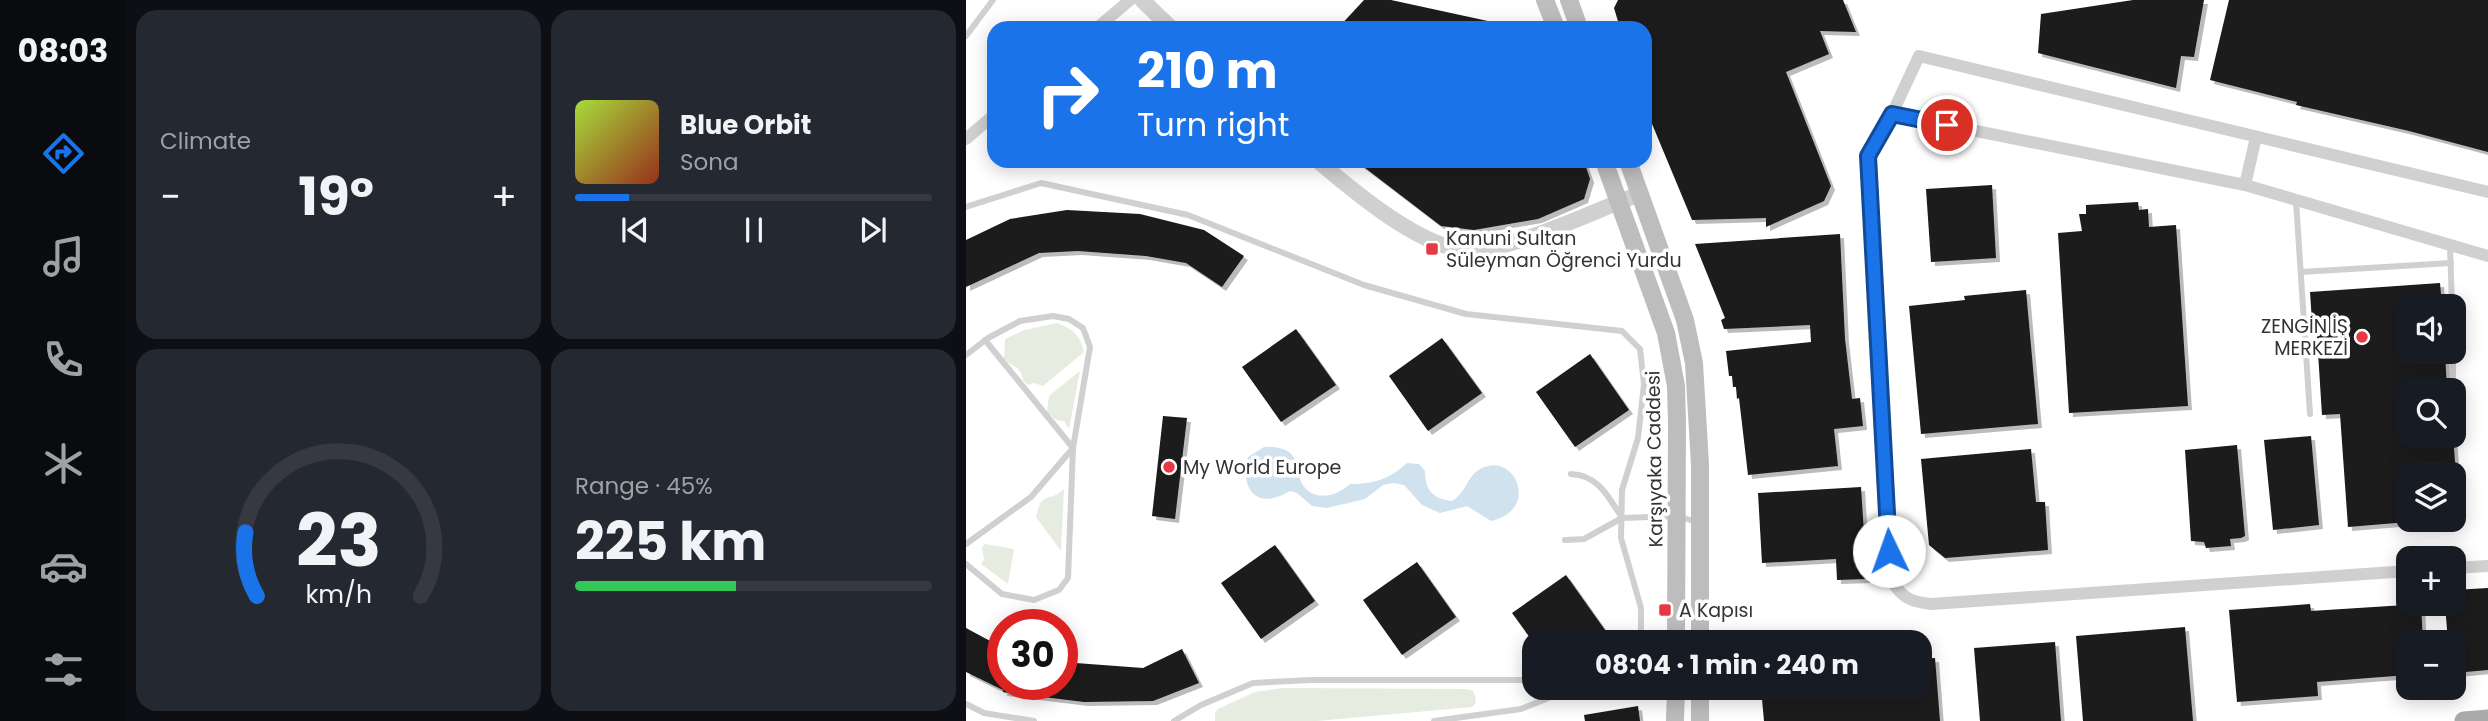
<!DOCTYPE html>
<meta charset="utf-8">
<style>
body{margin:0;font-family:Poppins,sans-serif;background:#242831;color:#f1f3f6;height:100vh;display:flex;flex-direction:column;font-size:26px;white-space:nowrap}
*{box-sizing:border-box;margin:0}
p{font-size:23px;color:#9ea1a6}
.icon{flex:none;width:38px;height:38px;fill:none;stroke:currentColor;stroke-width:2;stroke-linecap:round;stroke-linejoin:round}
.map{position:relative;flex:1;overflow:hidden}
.details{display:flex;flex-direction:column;gap:10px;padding:10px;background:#0d0f14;width:840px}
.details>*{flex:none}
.top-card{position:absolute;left:21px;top:21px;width:665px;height:147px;border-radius:21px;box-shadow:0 4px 18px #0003;background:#1a73e8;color:#fff;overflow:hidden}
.fabs{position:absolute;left:1430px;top:294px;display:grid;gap:14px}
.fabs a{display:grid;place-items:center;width:70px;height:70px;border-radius:14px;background:#171b24;box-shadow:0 4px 18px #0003;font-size:35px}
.speed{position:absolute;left:21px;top:609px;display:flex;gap:14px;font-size:35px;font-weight:700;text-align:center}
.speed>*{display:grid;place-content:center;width:91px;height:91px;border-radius:50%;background:#171b24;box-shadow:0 4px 18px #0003;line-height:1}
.speed .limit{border:10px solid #d22;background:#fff;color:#111}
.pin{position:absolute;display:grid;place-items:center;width:60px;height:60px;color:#fff;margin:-30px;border:4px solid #fff;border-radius:50%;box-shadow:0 2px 7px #0007}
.me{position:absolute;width:77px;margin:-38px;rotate:357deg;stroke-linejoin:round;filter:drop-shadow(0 0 5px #0008)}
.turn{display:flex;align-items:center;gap:24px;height:147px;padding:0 35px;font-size:32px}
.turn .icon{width:91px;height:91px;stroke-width:2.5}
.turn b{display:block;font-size:49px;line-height:60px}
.big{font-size:52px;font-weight:700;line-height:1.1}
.details .widget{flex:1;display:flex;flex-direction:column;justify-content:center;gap:10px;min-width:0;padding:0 24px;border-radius:21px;background:#242831}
.details .dial{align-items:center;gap:0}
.dial svg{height:182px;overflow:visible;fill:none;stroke:#363941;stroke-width:7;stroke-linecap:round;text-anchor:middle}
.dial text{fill:#f1f3f6;stroke:none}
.song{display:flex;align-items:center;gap:21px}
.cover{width:84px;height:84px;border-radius:10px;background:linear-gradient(135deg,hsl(80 70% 55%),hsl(10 70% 35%))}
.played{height:7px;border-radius:4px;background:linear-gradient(90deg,#1a73e8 15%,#363941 15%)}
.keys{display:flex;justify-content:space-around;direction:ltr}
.heat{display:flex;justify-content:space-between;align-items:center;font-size:38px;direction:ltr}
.charge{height:10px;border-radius:5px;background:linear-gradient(90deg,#34c759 45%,#363941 0)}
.details .tiles{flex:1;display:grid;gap:10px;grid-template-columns:repeat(2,1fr)}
.trip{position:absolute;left:556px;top:630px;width:410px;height:70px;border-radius:21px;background:#171b24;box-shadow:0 4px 18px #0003;font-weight:700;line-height:70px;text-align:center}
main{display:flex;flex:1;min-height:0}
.tabs{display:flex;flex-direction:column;width:126px;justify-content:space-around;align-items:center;background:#090b0e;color:#9ea1a6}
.tabs .icon{width:49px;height:49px}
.tabs .current{color:#1a73e8}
.tabs b{font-size:32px;color:#f1f3f6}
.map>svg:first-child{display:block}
</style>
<main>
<nav class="tabs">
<b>08:03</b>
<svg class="icon current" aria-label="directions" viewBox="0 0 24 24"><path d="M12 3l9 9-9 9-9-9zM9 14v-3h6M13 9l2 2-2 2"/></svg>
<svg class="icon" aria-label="music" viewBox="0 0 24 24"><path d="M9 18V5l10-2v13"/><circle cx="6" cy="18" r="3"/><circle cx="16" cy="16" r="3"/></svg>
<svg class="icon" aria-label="phone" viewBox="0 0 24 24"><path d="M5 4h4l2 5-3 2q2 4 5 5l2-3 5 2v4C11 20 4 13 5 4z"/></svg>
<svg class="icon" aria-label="climate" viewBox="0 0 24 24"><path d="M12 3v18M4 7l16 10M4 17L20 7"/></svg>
<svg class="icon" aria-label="car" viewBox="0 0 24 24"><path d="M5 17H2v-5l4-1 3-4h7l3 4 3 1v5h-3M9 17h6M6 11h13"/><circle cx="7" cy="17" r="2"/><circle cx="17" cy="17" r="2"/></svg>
<svg class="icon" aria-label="filters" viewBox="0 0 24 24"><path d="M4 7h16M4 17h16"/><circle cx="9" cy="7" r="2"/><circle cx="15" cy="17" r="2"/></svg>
</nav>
<section class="details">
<div class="tiles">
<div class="widget"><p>Climate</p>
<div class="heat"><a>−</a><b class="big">19°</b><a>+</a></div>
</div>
<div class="widget">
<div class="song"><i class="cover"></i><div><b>Blue Orbit</b><p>Sona</p></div></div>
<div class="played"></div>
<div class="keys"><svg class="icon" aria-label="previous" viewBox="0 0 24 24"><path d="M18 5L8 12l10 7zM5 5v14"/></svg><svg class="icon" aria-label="pause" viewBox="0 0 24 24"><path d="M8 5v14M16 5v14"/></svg><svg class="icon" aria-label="next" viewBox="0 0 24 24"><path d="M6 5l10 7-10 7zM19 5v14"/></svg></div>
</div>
<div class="widget dial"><svg viewBox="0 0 100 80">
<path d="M14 69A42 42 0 1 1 86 69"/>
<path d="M14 69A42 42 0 0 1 9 41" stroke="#1a73e8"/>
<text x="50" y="56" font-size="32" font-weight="700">23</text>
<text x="50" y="72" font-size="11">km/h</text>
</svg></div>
<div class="widget"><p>Range · 45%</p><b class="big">225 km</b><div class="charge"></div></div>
</div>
</section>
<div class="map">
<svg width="1522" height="721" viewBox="0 0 1522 721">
<defs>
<filter id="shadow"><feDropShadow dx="4" dy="4" stdDeviation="0" flood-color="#0004"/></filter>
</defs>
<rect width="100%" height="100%" fill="#fff"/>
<g fill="#e6ecdf">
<path d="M91 323C107 329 114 335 118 352L77 386 68 383 62 385 57 380C55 366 47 367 38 359L39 339 59 330Z"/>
<polygon points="114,371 103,429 98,421 90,420 81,412 83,396"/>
<path d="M98 489 95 551 70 517C76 489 82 504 98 489Z"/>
<polygon points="19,544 48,549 42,584 15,564 18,559 16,547"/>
<polygon points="317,688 500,689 507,691 510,698 509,704 506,707 351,721 249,721 249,713 252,709 289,692"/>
</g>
<path fill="#cfe2ee" d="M298 447C308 447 317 447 324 453 332 460 331 470 334 479 343 503 369 498 384 484 409 484 423 479 441 463L453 464 459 471C459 490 467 499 486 501 501 492 501 476 514 469 549 450 575 510 525 521L501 506 474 513 456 505 438 485 428 483 417 485 399 499 361 508 346 506 331 493 324 491C292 511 273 490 282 457Z"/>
<g fill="#1a1a1a" filter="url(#shadow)">
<polygon points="398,0 425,0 531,23 530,28 372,28"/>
<polygon points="652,0 877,0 890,32 854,31 863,54 820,72 865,186 858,201 800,227 800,218 726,220 679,107 679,28 654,28 648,8"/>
<polygon points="1167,0 1238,0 1228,57 1215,56 1210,88 1072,53 1075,14"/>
<polygon points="1263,0 1522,0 1522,152 1443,131 1330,105 1331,102 1244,80"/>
<polygon points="390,161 618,161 624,179 618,199 572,219 508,230 475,226"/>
<polygon points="1026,185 1030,258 965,262 960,189"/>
<polygon points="1172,202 1173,210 1182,209 1183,227 1210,225 1222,406 1103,413 1092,233 1116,231 1113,214 1120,214 1120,205"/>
<polygon points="101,210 174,214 238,230 278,256 256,287 220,263 180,256 112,251 73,253 0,287 0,240 44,219"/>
<polygon points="874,234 879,339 886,399 894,398 897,426 868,429 872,466 782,475 773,398 771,399 770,387 767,387 766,376 763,376 760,351 845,342 844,325 758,329 755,320 759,318 729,244"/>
<polygon points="1474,283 1476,306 1442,306 1442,352 1479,352 1481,390 1442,390 1442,436 1487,436 1490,474 1442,474 1442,522 1382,527 1374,414 1356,415 1350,321 1346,322 1344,292"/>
<polygon points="1060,290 1072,424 955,434 943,306 999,300 998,296"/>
<polygon points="330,329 370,385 315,422 276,367"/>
<polygon points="476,338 516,393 462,431 423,376"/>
<polygon points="624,354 663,410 609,447 570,392"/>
<polygon points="197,416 221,418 209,519 186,516"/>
<polygon points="1345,436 1353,525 1307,530 1298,440"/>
<polygon points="1271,445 1279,536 1275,538 1264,539 1265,546 1240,548 1238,542 1225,541 1219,450"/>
<polygon points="1065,449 1070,502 1079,502 1082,550 979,558 963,545 955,459"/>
<polygon points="895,487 901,579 871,580 870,559 796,563 792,493"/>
<polygon points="309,545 349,601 295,639 255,583"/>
<polygon points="451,562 490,617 436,655 397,600"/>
<polygon points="600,575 639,630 622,642 567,642 546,613"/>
<polygon points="1522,588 1522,670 1488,673 1488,642 1482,642 1479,604 1488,604 1488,590"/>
<polygon points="1344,604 1345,611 1455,604 1457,642 1442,642 1442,675 1351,682 1352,696 1271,702 1263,610"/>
<polygon points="1219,627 1227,721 1117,721 1110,636"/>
<polygon points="0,628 37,648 37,690 0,672"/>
<polygon points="1089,642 1095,721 1014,721 1008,648"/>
<polygon points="216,649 233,683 187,701 118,702 37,692 38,684 96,684 96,662 177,668"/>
<polygon points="969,658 974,721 798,721 795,688 954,688 954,659"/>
<polygon points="672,706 674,721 619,721 618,715"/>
</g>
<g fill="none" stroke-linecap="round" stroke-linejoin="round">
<g stroke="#d0d0d0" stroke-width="6">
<polyline points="0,36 27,0"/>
<polyline points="1330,201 1344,414"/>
<polyline points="0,207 75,183 222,215 398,285 500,314 656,331 674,349 678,384 672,438 656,490 655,538 675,608 675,642"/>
<polyline points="1484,246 1486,306"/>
<polyline points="1335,272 1485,263"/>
<polyline points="1487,352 1487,390"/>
<polyline points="0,355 22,338 54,321 87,316 103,319 117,328 124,347 107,448 102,578 93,590 68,600 36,594 0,564"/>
<path d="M605 474C632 475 642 496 656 518"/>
<polyline points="599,540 618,539 656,518 712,516 733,523"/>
<polyline points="0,544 65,497 107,448 19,340"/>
<polyline points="0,704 18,713 68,721"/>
<polyline points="208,721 235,705 287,683 345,680 557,680 569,683"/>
<polyline points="468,721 555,709 600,691 617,688"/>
</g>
<g stroke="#d0d0d0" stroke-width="12">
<polyline points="131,28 164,0"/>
<path d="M926 114 902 156 925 579C935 597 944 602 965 604L1442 571"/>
<polyline points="0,139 28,115"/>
<polyline points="1279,185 1290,137"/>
<polyline points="1522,192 953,56 926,114 1279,185 1522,256"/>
<polyline points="1488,568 1522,566"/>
</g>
<g stroke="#d0d0d0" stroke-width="16">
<polyline points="176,0 205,28"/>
<path d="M352 161C386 190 457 250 502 250 551 250 626 211 674 194"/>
</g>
<g stroke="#bdbdbd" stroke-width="18">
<polyline points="579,0 590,28"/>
<polyline points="603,0 613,28"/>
<polyline points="638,161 700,333 710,386 711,423 710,642"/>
<polyline points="662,161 719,320 728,363 734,465 734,642"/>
<polyline points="709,721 710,688"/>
<polyline points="734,721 734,688"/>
</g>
<polyline stroke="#ababab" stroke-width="19" points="1498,721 1522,719"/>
</g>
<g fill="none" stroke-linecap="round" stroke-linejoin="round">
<defs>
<polyline id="route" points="923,551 902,156 926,114 981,125"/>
</defs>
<use href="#route" stroke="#114b97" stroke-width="18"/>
<use href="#route" stroke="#1a73e8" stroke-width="12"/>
</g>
<g fill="#e63946" stroke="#fff" stroke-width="2.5">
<rect x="459" y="242" width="14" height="14" rx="3.5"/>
<circle cx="1396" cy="337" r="7"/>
<circle cx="203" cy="467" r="7"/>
<rect x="692" y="603" width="14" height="14" rx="3.5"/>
</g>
<g text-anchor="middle" stroke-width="7" stroke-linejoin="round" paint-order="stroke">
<g font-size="19" fill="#333" stroke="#fff" text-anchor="start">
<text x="480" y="245">Kanuni Sultan<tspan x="480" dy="22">Süleyman Öğrenci Yurdu</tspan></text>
<text x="1382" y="333" text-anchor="end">ZENGİN İŞ<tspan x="1382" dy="22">MERKEZİ</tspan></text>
<text x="217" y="474">My World Europe</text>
<text x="713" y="617">A Kapısı</text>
</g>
<g font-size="19" fill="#333" stroke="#fff">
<text transform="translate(688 459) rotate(-91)" y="7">Karşıyaka Caddesi</text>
</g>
</g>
</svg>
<div class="fabs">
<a><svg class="icon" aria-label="sound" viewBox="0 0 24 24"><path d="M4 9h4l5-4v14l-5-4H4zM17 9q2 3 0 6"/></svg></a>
<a><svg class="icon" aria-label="search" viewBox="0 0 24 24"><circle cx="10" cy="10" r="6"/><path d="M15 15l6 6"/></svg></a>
<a><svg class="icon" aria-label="layers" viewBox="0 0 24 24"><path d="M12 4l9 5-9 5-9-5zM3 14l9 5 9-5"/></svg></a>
<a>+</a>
<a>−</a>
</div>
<div class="speed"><div class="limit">30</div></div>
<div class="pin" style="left:981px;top:125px;background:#d93025"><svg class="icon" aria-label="arrive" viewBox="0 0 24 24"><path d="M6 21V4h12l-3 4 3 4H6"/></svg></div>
<svg class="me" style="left:923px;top:551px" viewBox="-20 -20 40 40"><circle r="19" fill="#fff"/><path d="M0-13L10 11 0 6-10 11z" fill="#1a73e8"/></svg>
<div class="trip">08:04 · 1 min · 240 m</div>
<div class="top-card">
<div class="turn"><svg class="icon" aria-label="right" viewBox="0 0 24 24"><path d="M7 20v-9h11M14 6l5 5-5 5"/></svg><div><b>210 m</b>Turn right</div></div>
</div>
</div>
</main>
